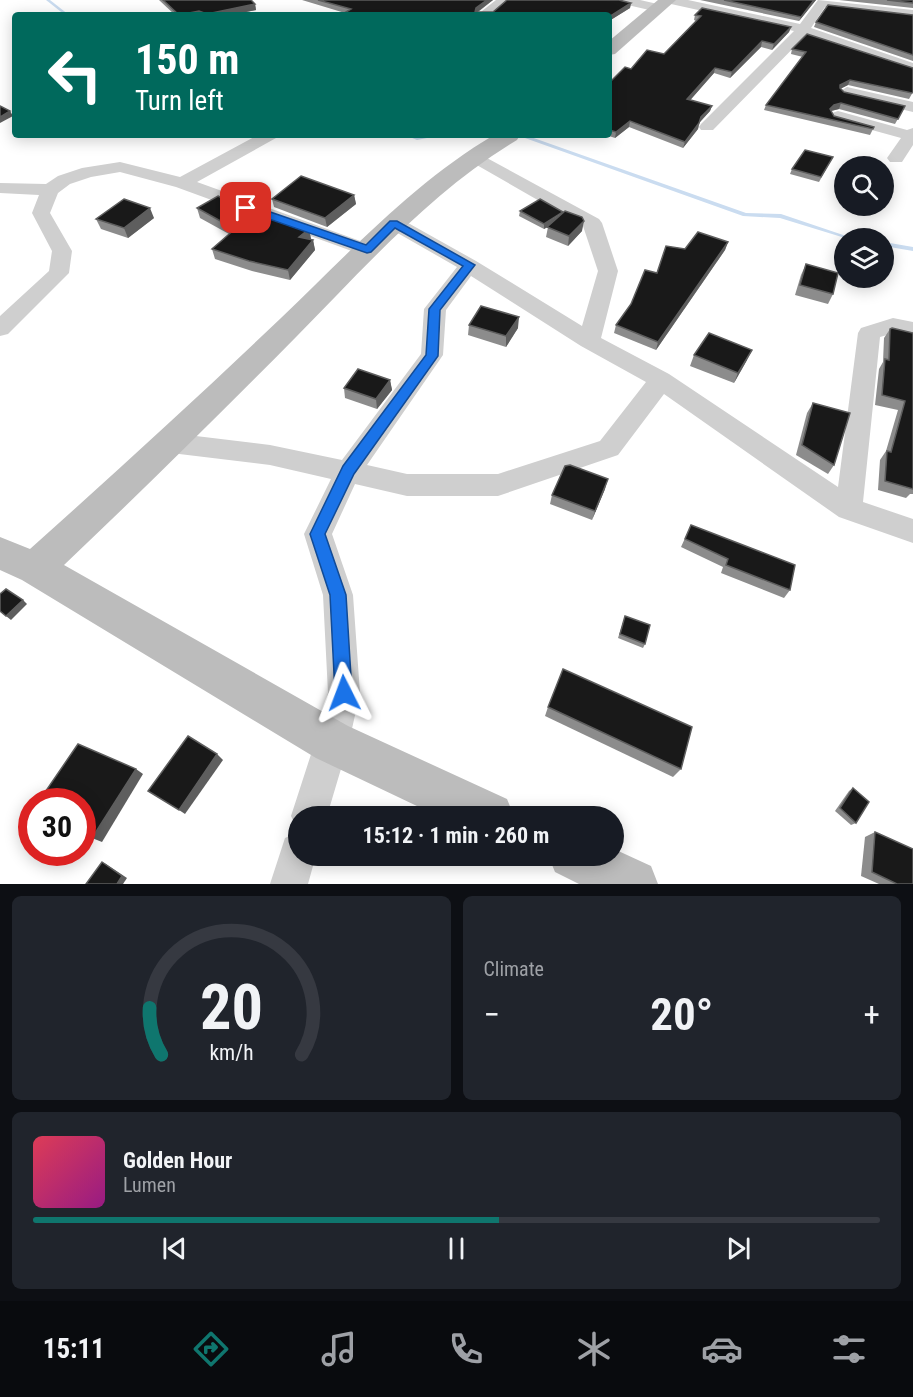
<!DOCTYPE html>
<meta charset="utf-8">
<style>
body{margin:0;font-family:"Roboto Condensed",sans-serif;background:#20242c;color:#f1f3f6;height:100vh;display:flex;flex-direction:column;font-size:22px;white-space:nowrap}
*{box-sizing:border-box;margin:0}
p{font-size:20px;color:#9ea1a6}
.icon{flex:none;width:33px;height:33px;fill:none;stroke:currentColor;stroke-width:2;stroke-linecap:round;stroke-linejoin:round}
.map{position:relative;height:884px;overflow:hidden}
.drawer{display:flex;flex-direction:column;gap:12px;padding:12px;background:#0d0f14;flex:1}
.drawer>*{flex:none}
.top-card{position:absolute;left:12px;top:12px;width:600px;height:126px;border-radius:6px;box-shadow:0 3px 15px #0003;background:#00695c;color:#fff;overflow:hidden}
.tools{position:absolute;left:834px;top:156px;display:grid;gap:12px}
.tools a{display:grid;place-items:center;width:60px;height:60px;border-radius:50%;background:#171b24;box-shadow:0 3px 15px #0003;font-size:30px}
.speed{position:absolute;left:18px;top:788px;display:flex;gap:12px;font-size:30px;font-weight:700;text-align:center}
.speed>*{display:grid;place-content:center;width:78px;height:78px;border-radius:50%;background:#171b24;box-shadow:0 3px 15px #0003;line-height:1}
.speed .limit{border:9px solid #d22;background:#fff;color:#111}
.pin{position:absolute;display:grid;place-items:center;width:51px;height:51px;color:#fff;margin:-26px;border-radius:12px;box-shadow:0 3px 9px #0006}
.me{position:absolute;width:66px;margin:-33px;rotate:357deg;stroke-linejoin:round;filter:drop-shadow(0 0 4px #0008)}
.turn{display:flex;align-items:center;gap:21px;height:126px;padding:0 24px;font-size:27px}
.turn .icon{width:78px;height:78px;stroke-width:2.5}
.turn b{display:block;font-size:42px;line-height:51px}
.big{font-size:45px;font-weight:700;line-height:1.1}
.drawer .card{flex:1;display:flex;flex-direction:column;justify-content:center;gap:9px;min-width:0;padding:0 21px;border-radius:9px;background:#20242c}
.drawer .dial{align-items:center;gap:0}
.dial svg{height:156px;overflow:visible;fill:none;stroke:#363941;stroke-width:7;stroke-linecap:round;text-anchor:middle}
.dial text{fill:#f1f3f6;stroke:none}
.song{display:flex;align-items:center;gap:18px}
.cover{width:72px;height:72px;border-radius:9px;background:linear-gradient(135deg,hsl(350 70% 55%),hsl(310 70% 35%))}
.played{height:6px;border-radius:3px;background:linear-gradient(90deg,#0f766e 55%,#363941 55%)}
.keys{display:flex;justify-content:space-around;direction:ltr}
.heat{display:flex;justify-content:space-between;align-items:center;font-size:33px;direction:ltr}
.drawer .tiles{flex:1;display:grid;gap:12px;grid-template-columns:1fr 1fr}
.card:last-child{grid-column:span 2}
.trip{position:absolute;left:288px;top:806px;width:336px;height:60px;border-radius:30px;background:#171b24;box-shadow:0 3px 15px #0003;font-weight:700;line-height:60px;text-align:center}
.tabs{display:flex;height:96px;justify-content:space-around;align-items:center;background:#090b0e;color:#9ea1a6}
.tabs .icon{width:42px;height:42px}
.tabs .selected{color:#0f766e}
.tabs b{font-size:27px;color:#f1f3f6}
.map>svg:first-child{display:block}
</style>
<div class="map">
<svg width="913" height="884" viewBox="0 0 913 884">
<rect width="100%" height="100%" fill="#fff"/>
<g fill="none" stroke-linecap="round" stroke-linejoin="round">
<g fill="#cadcf0" fill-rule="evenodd">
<polygon points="46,0 50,0 69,15 65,15"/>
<path d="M405 135C410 135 415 137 421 137 428 136 435 135 442 135L417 140Z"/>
<polygon points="498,135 528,136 746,213 781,214 852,238 845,238 780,218 743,216 525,138 500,136"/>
<polygon points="884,242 913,247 913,251 884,246"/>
</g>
<g fill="#cfcfcf" fill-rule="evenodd">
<polygon points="496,0 510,0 491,15 477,15"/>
<polygon points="617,0 640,0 662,5 664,8 658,12 619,3"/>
<polygon points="665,0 688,0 800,24 818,0 913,10 913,18 825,7 811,28 913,63 913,72 805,36 713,130 701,130 699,127 701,124 794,31 671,4"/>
<polygon points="847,87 913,102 913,112 842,95 839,92"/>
<polygon points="838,111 907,130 913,128 913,145 902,162 890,162 887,158 901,138 832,119 830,116 832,113"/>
<polygon points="258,135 278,135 276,138 197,182 374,246 377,250 374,254 360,254 176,187 120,172 91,177 70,184 58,193 50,213 72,251 69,273 8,334 0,336 0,316 49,271 52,251 32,213 39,195 0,193 0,183 46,184 58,176 82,168 120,162 180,177"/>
<path d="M474 151 599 219 602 223 618 271 601 338 669 374 838 487 858 333 861 328 893 318 913 322V338L894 333 880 337 863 502 913 519V543L839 517 664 394 618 455 498 496H407L355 484 332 534 353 595 360 693 349 742 327 816H298V830L291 816 315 742 328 693 323 595 304 534 331 479 270 465 171 453 162 450 158 443 162 436 171 433 270 445 342 460 421 354 424 309 457 267 387 227 384 223 387 219H401L476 261 582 326 598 271 583 226 468 160 465 156 468 152ZM471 276 581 346 646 382 600 441 498 474H407L367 465 443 355 446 310Z"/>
<polygon points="298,832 298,855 316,855 308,884 270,884 285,838"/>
</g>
<g fill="#bcbcbc" fill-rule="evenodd">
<polygon points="658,0 676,0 615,54 609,55 609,41"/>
<path d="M494 135H520L517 140C432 191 366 266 297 336 221 413 143 490 64 565L348 726 507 799 514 816H438L316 758 22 580 0 570V537L30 549C115 473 199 396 281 318 348 254 414 182 494 135Z"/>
<polygon points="614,849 651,866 658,884 579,884 555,872 548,855 614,855"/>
</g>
</g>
<g fill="#8c8c8c">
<polygon points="159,0 251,0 255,4 256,10 231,15 175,15"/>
<polygon points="302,0 493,0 478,12 493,12 631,3 630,8 609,21 609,15 345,13"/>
<polygon points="700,0 816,0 799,21"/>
<polygon points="839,0 913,0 913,8"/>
<polygon points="695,15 791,27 789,32 772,50 761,47 730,78 714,73 690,100 712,106 710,111 700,122 698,129 683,148 629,127 615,138 606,135 609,135 609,83 631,69 664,54 696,21 694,20"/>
<polygon points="913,15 913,61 814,27 816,22"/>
<polygon points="807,34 913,92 909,99 848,85 840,89 844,92 905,106 895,124 839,109 831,111 834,116 874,127 870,135 764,110 766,105 803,57 791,54 792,49"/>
<polygon points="833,157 819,182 790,174 792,169"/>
<polygon points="354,195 356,204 327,227 274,207 272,199"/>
<polygon points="197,208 252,213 309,229 311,239 310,239 313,240 315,250 290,280 252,271 215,259 212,249 229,234 200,218"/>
<polygon points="520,211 582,231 568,246 546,237 548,227 544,229 519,216"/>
<polygon points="154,218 128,238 101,229 96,219"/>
<polygon points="728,242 725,250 656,350 614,333 616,325 657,273 685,249"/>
<polygon points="806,264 833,294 828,304 795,295 801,275"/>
<polygon points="469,325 518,328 506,347 468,335"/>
<polygon points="890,329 913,333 913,494 910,494 906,498 878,490 880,460 886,451 898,410 875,405 879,369 883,362 884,338"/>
<polygon points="694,355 747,360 734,383 690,366"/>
<polygon points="390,380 392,390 377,409 345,398 344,388"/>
<polygon points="813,403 834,465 828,474 796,455 807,413"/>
<polygon points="605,489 592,520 550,504 552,495"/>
<polygon points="691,525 790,590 784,598 721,573 723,567 681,547"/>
<polygon points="625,616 645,644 643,648 618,638"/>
<polygon points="548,707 681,769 673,777 545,716"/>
<polygon points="853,788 856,823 851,825 835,811 849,791"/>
<polygon points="875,832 913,884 879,884 861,876 865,837"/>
</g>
<g fill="#5e5e5e">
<polygon points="487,0 493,0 476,13 476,8"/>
<polygon points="814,0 816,0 799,21 801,17"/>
<polygon points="631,3 630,8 609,21 609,17"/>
<polygon points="255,4 256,10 231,15 207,15 207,14"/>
<polygon points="199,11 200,15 180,15"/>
<polygon points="791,27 789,32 772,50 774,44"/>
<polygon points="762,41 761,47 730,78 732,72"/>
<polygon points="715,68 714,73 686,105 687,99"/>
<polygon points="850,80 848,85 838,90 840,85"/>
<polygon points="841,103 839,109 831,111 830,109 834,105"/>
<polygon points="712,106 710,111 699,123 701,117"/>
<polygon points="10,111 13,116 0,123 0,117"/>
<polygon points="630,121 629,127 615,138 616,132"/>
<polygon points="699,123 698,129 683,148 685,142"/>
<polygon points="354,195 356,204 327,227 325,218"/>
<polygon points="150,208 154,218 128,238 124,228"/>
<polygon points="564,212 563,217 544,229 544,224"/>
<polygon points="584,221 582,231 568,246 569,236"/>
<polygon points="309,229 311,239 301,247 299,237"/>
<polygon points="313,240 315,250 290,280 288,270"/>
<polygon points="728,242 725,250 656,350 658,342"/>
<polygon points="519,317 518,328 506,347 506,336"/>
<polygon points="752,350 747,360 734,383 738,373"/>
<polygon points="390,380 392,390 377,409 376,399"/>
<polygon points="608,479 605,489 592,520 595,511"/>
<polygon points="23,600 27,604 11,620 6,616"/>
<polygon points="217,754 223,760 185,814 179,810"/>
<polygon points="136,769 143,774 102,842 92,838"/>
<polygon points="102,862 106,864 127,878 123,884 117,884"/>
</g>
<g fill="#191919" stroke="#5e5e5e" stroke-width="1.5">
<polygon points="163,0 251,0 255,4 207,14 199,11 179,15"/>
<polygon points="318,0 487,0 476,8 475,12 493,12 507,0 619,0 631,3 609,17 609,15 341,15 351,9"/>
<polygon points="724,0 814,0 801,17"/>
<polygon points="887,0 913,0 913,3"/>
<polygon points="828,5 913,15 913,55 816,22"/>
<polygon points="702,8 791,27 774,44 762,41 732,72 715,68 687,99 712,106 701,117 699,123 685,142 630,121 616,132 609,130 609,83 625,67 631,69 647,50 664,54 701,16 695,15"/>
<polygon points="807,34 913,68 913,92 912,93 850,80 840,85 840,88 844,92 905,106 898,119 841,103 834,105 830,109 834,116 874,127 873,129 766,105 806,52 792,49"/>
<polygon points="0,106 10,111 0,117"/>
<polygon points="805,150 833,157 821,177 792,169"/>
<polygon points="301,176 354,195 325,218 272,199"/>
<polygon points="218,196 252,213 256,210 309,229 299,237 313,240 288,270 249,261 212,249 235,229 197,208"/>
<polygon points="124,199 150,208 124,228 96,219"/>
<polygon points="540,199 563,212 544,224 520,211"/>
<polygon points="565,211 582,217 584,221 569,236 547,227"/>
<polygon points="698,232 728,242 658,342 616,325 631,304 645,270 657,273 666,246 685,249"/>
<polygon points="806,264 838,273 833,294 800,285"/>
<polygon points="481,306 519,317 506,336 469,325"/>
<polygon points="892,328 913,333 913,489 885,481 887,451 891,452 905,401 882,395 885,359 889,360 890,329"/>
<polygon points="709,333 752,350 738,373 694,355"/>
<polygon points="358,369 390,380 376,399 344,388"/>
<polygon points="813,403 850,413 834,465 802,445"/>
<polygon points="570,465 608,479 595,511 552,495 565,466"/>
<polygon points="691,525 795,565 790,590 726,565 728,559 685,539"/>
<polygon points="6,589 23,600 6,616 0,611 0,594"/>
<polygon points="625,616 650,625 645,644 620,634"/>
<polygon points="563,669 692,727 681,769 548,707"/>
<polygon points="188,736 217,754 179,810 148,791"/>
<polygon points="78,744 136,769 92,838 82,833 82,801 39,801"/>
<polygon points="853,788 869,802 856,823 840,808"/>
<polygon points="875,832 913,849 913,884 897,884 872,872"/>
<polygon points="102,862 122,876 117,884 86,884"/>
</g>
<polygon fill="#1a73e8" stroke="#114b97" stroke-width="1.5" points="243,205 250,205 366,245 390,221 397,221 475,265 440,310 438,356 354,474 325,534 346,595 352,693 350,699 344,702 337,699 335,693 330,595 310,534 343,466 426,355 429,309 463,266 395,228 371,252 367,253 243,210"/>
</svg>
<div class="tools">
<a><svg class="icon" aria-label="search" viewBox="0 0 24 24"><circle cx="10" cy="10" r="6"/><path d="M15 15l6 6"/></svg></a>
<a><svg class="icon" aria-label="layers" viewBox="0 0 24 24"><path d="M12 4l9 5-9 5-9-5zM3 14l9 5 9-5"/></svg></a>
</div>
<div class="speed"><div class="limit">30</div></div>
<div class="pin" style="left:246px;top:208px;background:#d93025"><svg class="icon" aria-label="arrive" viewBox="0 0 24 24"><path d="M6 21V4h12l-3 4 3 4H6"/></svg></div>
<svg class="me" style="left:344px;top:693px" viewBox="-20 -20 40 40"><path d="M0-17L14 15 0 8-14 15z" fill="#1a73e8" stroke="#fff" stroke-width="4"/></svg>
<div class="trip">15:12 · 1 min · 260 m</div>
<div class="top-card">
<div class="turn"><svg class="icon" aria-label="left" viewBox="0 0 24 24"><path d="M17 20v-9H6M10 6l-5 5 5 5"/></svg><div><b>150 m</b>Turn left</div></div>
</div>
</div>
<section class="drawer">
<div class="tiles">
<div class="card dial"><svg viewBox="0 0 100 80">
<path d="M14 69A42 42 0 1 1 86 69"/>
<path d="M14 69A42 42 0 0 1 8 45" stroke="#0f766e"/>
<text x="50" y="56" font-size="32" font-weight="700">20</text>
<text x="50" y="72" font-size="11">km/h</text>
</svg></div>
<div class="card"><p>Climate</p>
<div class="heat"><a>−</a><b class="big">20°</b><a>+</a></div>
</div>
<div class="card">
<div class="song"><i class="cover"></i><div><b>Golden Hour</b><p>Lumen</p></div></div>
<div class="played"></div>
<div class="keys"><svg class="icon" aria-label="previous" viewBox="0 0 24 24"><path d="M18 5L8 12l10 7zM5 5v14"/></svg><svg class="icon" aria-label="pause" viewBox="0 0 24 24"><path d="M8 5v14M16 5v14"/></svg><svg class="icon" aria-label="next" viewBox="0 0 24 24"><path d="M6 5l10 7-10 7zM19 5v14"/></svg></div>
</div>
</div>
</section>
<nav class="tabs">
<b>15:11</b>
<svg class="icon selected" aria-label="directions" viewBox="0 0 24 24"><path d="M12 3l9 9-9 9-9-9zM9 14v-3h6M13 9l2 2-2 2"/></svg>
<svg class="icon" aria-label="music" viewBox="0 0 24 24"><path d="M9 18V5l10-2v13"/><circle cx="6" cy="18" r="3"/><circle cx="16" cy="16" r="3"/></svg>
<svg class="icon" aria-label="phone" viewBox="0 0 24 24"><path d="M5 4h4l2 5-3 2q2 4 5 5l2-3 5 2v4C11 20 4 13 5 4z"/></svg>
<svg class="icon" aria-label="climate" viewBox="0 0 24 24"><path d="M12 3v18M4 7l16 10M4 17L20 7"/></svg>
<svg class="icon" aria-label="car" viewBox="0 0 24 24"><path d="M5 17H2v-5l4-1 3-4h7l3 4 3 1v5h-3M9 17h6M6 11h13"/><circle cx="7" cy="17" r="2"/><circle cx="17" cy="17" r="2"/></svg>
<svg class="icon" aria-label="filters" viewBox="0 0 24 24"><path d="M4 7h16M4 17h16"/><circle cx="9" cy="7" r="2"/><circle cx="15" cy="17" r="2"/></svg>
</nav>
